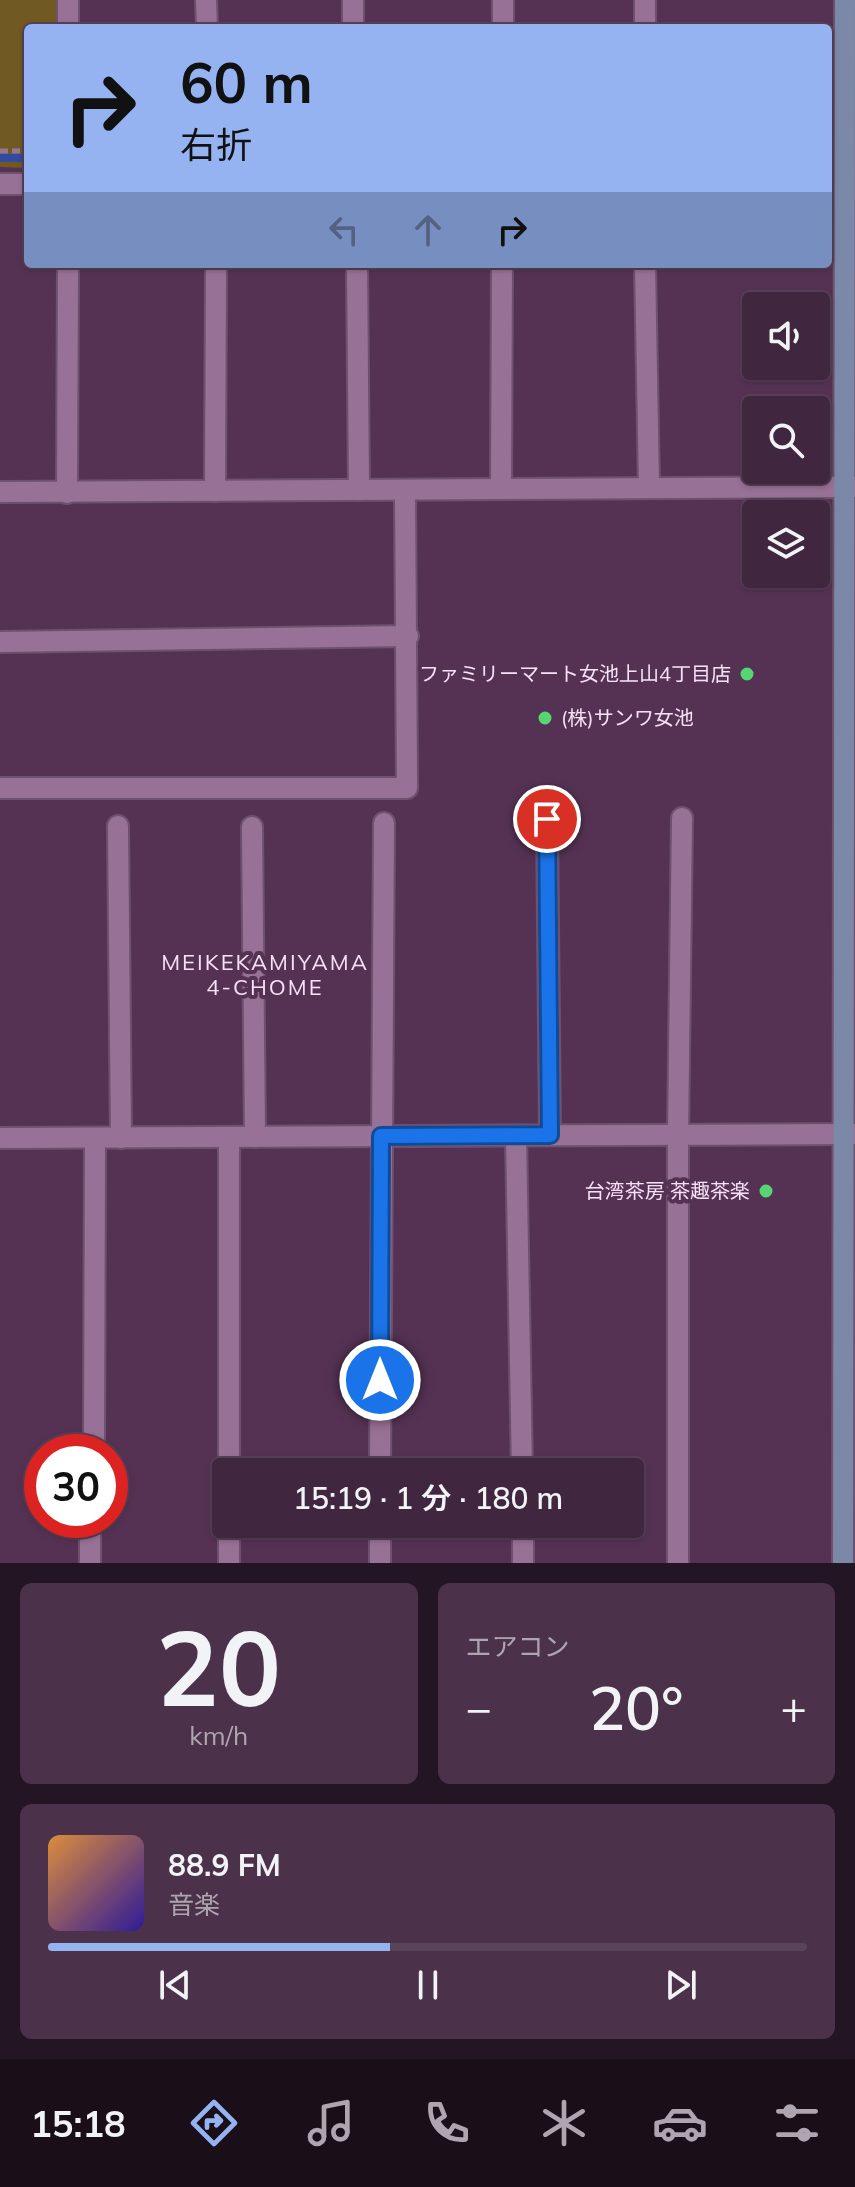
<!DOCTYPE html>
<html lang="ja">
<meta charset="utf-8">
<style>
body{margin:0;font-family:Mulish,"Noto Sans JP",sans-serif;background:#4b324a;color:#f1f3f6;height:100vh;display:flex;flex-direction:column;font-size:30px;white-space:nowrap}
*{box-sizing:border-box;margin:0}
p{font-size:26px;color:#aea5b0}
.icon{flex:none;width:44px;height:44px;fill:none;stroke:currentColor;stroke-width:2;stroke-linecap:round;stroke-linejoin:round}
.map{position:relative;height:1563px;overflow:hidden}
.details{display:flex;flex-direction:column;gap:20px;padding:20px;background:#231523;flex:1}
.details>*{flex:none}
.guide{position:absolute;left:24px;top:24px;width:808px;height:244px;border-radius:8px;box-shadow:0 2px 6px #0004,0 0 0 2px #594359;background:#95b2f1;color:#111;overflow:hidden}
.controls{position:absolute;left:742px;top:292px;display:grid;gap:16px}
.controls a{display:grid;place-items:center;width:88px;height:88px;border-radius:8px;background:#40263f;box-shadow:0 2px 6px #0004,0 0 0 2px #594359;font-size:40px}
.speed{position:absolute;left:24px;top:1434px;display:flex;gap:16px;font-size:40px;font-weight:700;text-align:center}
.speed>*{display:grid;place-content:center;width:104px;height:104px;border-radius:50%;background:#40263f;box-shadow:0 2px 6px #0004,0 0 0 2px #594359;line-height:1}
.speed .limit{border:12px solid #d22;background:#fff;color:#111}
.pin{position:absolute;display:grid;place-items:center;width:68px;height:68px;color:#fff;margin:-34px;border:4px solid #fff;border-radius:50%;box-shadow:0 2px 8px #0007}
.me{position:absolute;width:88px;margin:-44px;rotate:0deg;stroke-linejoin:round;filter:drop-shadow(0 0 6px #0008)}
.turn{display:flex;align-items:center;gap:28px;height:168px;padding:0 24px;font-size:36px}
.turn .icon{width:104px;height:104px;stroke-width:2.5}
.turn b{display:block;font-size:56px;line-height:68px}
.lanes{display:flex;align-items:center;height:76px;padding:0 24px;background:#0003;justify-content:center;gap:40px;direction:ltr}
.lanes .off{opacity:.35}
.big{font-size:60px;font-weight:600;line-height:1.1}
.details .card{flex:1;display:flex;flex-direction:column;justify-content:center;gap:12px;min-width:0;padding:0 28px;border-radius:12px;background:#4b324a}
.details .dial{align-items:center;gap:0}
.dial b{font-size:104px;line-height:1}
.song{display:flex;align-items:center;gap:24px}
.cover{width:96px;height:96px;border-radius:12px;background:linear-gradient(135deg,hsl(30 70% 55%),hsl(250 70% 35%))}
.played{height:8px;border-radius:4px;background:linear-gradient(90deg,#95b2f1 45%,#594359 45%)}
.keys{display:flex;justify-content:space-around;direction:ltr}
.heat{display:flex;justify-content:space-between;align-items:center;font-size:44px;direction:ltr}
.details .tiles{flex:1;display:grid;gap:20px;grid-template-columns:1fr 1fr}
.card:last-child{grid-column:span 2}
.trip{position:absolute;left:212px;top:1458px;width:432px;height:80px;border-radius:8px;background:#40263f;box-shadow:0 2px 6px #0004,0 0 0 2px #594359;font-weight:600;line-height:80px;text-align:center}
.tab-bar{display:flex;height:128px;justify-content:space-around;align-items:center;background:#1a0f19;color:#aea5b0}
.tab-bar .icon{width:56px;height:56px}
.tab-bar .on{color:#95b2f1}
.tab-bar b{font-size:36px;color:#f1f3f6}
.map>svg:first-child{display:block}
</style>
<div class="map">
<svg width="855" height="1563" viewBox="0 0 855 1563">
<rect width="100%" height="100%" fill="#553254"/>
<polygon fill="#705a22" points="0,0 58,0 58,28 28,28 28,168 0,167"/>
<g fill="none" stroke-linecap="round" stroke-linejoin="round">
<g stroke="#324ba0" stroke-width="8">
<polyline points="0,158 28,158"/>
<polyline points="828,160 855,160"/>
</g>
<defs>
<g id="street">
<polyline points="206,0 207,28"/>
<polyline points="353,0 353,28"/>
<polyline points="503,0 503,28"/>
<polyline points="645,0 645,28"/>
<polyline points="68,28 68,0"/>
<polyline points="0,184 28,184"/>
<polyline points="357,264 359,490"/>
<polyline points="645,264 649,487"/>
<polyline points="501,487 502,264"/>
<polyline points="215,491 216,264"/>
<polyline points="0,492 855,487"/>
<polyline points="67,493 68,264"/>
<polyline points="0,642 408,636"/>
<polyline points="0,788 407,788 405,490"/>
<polyline points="547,819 550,1135"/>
<polyline points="118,826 121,1138"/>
<polyline points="252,827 255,1137"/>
<polyline points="516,1136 522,1472"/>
<polyline points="229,1137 229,1472"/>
<polyline points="0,1138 855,1134"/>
<polyline points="94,1452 95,1138"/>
<polyline points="380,1472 384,823"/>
<polyline points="229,1524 229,1563"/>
<polyline points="523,1524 523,1563"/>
<polyline points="90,1563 90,1520"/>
<polyline points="380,1563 380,1524"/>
<polyline points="678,1563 678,1135 682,818"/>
</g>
<polyline id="secondary" points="843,1563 845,0"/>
</defs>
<use href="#street" stroke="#6e516e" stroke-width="24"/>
<use href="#secondary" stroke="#6e516e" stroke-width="24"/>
<polyline stroke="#957794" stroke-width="5" stroke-dasharray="8 4" stroke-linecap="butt" points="0,151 28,151"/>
<use href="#street" stroke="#987196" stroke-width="20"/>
<use href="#secondary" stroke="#7c88a7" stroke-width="20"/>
</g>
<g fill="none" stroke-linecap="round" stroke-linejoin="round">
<defs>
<polyline id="route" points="380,1380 381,1136 550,1135 547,819"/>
</defs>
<use href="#route" stroke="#114b97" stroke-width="20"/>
<use href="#route" stroke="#1a73e8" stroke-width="14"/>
</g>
<g fill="#56d671" stroke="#553254" stroke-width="3">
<circle cx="747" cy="674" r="8"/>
<circle cx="545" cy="718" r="8"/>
<circle cx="766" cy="1191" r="8"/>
</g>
<g text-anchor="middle" stroke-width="8" stroke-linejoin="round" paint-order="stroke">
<g font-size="20" fill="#f7e1f6" stroke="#553254" text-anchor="end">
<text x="731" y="681">ファミリーマート女池上山4丁目店</text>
<text x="561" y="725" text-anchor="start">(株)サンワ女池</text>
<text x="750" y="1198">台湾茶房 茶趣茶楽</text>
</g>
<g font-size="22" letter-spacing="2" fill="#f7e1f6" stroke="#553254">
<text x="265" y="970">MEIKEKAMIYAMA<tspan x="265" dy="25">4-CHOME</tspan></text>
</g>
</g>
</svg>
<div class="controls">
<a><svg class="icon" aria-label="sound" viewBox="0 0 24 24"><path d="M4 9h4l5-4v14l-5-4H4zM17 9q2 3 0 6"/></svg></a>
<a><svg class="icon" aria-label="search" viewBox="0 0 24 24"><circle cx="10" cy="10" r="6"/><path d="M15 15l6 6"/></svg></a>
<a><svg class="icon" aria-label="layers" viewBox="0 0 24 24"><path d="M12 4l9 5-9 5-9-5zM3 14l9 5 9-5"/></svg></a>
</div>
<div class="speed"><div class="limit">30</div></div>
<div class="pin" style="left:547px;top:819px;background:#d93025"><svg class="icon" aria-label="arrive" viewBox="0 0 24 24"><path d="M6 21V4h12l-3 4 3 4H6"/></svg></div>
<svg class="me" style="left:380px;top:1380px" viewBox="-20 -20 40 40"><circle r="17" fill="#1a73e8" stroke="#fff" stroke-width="3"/><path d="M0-11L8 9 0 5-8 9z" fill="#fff"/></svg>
<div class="trip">15:19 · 1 分 · 180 m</div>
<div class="guide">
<div class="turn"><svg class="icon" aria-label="right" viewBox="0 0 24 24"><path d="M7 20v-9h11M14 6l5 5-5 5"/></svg><div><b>60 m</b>右折</div></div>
<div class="lanes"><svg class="icon off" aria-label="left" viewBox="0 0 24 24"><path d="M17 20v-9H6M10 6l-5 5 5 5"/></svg><svg class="icon off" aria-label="ahead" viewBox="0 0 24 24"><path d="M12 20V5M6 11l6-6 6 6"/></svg><svg class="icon" aria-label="right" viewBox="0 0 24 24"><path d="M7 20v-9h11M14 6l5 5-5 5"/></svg></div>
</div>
</div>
<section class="details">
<div class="tiles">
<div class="card dial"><b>20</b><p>km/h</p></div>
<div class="card"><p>エアコン</p>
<div class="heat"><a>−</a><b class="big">20°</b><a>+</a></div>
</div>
<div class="card">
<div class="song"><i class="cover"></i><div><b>88.9 FM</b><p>音楽</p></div></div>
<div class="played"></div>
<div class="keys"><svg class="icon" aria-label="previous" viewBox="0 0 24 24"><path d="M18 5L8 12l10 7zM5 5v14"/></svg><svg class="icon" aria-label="pause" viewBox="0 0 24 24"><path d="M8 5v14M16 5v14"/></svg><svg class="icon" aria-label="next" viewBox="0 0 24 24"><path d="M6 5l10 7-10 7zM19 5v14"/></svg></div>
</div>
</div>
</section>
<nav class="tab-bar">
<b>15:18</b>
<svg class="icon on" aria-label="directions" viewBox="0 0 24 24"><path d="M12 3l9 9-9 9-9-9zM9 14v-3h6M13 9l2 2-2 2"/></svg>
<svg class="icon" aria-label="music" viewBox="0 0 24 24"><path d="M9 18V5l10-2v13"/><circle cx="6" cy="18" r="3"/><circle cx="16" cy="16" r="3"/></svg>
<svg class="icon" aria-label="phone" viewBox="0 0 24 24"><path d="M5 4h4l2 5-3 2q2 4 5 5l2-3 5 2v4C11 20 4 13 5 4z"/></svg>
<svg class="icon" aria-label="climate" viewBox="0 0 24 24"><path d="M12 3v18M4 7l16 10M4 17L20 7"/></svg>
<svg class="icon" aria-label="car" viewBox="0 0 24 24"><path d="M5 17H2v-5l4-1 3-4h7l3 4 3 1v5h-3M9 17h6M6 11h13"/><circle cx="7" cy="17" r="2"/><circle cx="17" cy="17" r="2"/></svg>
<svg class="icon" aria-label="filters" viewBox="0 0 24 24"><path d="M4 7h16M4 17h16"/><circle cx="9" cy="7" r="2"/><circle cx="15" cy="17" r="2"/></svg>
</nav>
